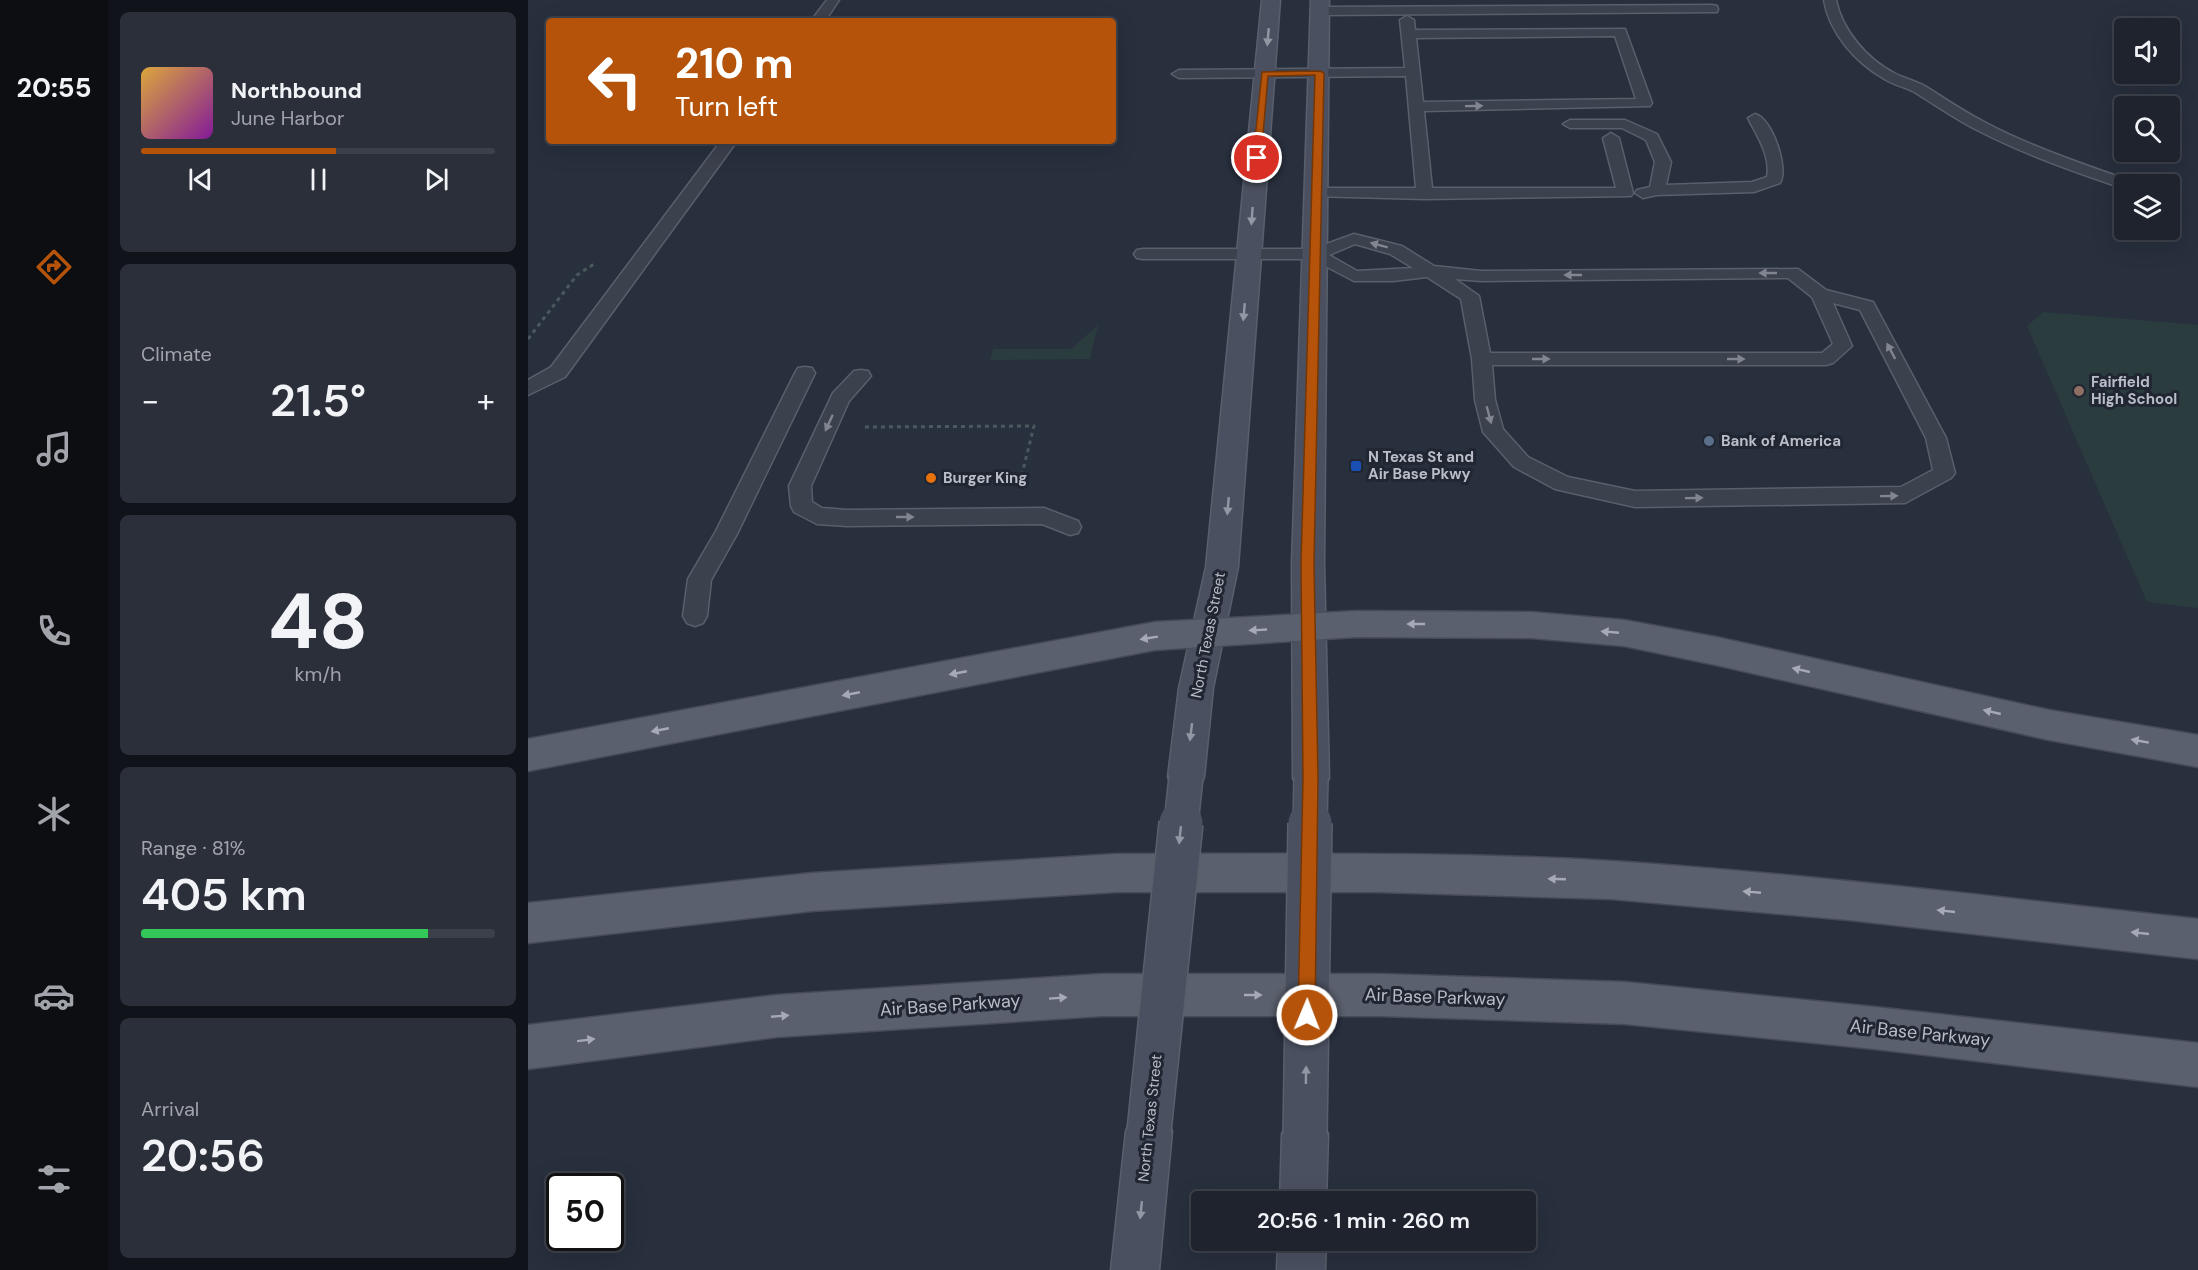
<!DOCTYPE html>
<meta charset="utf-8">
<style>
body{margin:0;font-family:"DM Sans",sans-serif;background:#2b2f3a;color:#f1f3f6;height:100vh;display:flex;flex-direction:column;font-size:22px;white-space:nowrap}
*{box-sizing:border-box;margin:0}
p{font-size:20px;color:#a1a4aa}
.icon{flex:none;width:33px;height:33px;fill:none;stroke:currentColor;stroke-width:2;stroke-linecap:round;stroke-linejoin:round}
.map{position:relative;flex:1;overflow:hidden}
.side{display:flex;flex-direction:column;gap:12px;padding:12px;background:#101319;width:420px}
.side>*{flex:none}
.guide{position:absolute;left:18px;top:18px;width:570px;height:126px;border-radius:6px;box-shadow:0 6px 24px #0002,0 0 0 2px #3c404a;background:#b45309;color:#fff;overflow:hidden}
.controls{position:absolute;left:1586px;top:18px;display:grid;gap:12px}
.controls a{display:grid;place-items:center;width:66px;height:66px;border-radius:6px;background:#1e232e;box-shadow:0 6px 24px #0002,0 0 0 2px #3c404a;font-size:30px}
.speed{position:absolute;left:18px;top:1173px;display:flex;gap:12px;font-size:30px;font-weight:700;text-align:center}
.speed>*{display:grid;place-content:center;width:78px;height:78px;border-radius:50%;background:#1e232e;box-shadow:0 6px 24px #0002,0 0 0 2px #3c404a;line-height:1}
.speed .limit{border:3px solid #111;border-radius:9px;background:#fff;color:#111}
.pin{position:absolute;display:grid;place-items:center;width:51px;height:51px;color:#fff;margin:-26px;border:3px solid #fff;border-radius:50%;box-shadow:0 2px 6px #0007}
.me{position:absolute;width:66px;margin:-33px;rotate:1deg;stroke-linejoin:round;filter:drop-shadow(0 0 4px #0008)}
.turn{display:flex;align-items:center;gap:21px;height:126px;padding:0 30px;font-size:27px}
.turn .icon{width:78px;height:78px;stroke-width:2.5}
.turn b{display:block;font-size:42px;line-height:51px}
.big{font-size:45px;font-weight:600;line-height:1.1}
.side .tile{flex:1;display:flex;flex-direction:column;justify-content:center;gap:9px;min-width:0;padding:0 21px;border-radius:9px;background:#2b2f3a}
.side .dial{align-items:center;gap:0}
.dial b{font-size:78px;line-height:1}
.song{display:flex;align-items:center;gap:18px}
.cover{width:72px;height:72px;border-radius:9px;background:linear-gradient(135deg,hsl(40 70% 55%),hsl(290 70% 35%))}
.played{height:6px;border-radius:3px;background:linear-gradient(90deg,#b45309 55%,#3c404a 55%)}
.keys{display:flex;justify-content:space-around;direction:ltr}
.heat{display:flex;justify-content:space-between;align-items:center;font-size:33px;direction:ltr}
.charge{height:9px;border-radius:4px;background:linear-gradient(90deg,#34c759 81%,#3c404a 0)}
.trip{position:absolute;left:663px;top:1191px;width:345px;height:60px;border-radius:6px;background:#1e232e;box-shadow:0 6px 24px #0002,0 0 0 2px #3c404a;font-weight:600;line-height:60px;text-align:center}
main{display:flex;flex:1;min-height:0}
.tabs{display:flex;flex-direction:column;width:108px;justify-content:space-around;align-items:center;background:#0c0e12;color:#a1a4aa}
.tabs .icon{width:42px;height:42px}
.tabs .current{color:#b45309}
.tabs b{font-size:27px;color:#f1f3f6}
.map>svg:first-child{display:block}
</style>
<main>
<nav class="tabs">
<b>20:55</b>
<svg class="icon current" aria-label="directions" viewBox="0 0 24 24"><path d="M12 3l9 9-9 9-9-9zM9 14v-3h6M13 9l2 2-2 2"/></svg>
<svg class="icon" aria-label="music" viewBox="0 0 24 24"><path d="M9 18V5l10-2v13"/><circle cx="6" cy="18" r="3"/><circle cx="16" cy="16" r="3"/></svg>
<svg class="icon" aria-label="phone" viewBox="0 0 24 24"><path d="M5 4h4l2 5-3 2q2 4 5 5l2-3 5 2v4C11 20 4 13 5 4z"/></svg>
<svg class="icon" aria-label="climate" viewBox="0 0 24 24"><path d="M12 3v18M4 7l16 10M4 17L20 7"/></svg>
<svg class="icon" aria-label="car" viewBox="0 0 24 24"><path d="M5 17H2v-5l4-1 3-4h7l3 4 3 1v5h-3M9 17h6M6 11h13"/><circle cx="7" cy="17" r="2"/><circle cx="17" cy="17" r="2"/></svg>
<svg class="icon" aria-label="filters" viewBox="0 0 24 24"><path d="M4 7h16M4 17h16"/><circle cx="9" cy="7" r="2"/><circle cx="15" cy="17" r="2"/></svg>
</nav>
<section class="side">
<div class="tile">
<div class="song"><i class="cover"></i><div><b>Northbound</b><p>June Harbor</p></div></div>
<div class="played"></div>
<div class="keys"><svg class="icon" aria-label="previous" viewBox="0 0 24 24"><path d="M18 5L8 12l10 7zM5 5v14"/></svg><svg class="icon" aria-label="pause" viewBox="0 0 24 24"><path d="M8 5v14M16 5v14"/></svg><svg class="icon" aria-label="next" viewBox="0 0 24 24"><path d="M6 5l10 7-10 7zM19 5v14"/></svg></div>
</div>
<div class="tile"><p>Climate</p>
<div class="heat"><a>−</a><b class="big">21.5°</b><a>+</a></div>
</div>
<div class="tile dial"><b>48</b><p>km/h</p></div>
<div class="tile"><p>Range · 81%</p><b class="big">405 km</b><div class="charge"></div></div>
<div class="tile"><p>Arrival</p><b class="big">20:56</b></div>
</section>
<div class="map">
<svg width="1670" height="1270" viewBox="0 0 1670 1270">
<rect width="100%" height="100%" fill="#282f3d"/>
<g fill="#2b3c3f">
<polygon points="1515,312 1670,325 1670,608 1619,602 1499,326"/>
<polygon points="570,325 562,359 462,360 465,349 543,349"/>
</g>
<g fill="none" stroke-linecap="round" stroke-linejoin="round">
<defs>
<g id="lane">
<polygon points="299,0 311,0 297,21 283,21"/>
<path d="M1296 0H1308C1314 30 1339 59 1366 73 1377 79 1389 81 1400 88 1419 100 1438 113 1458 123 1504 147 1554 164 1603 181L1605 184H1596V189L1591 187C1544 171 1496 154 1451 131 1429 120 1409 106 1388 93 1378 87 1365 85 1355 78 1327 62 1301 32 1296 0Z"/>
<polygon points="1184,5 1189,6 1190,9 1189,12 792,15 786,11 792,7"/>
<path d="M879 16 886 20 887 30 1097 29 1124 103 1122 106 896 111 904 188H1088L1075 138 1083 133 1091 138 1105 193 1103 196 897 199 783 196 781 193 789 188H888L878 76 651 78 644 74 651 70 877 68 872 20ZM1087 36 1108 99 895 102 888 38Z"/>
<path d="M1227 114C1244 118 1261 168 1252 183L1226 192 1129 195 1115 198 1107 193 1109 190 1122 187 1127 162 1118 140 1094 128H1042L1035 124 1042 120H1097L1129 134 1143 162 1138 185 1224 182 1239 177C1243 156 1229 136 1220 118Z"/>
<polygon points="193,141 209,141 37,377 0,395 0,380 23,367"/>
<path d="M826 234 874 246 906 266 953 271 1270 269 1298 290 1345 302 1418 438 1427 473 1423 478 1377 503 1107 507 1027 489 986 467 955 432 947 400 944 359 933 299 899 277 865 281H826L784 259H615L609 258 606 254 609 250 615 249H785ZM827 244 862 254 885 268 829 271 801 255ZM1260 278 1284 297 1305 344 1294 353H962L951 296 927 279 953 281ZM1305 303 1332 310 1398 438 1405 470 1373 487 1107 491 1040 477 1000 457 975 429 967 400 964 365H1298L1305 363 1324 346Z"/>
<polygon points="277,367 284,368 287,373 209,534 183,580 179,616 175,623 167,626 159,623 155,616 160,579 188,531 267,373 270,368"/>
<polygon points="333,370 340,371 343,376 321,401 283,486 284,502 294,508 319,510 516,508 550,521 553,527 550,533 542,535 514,524 319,526 289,524 266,512 263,506 261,486 305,393 326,371"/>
</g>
<g id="secondary">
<polygon points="734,0 752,0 710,567 685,688 676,777 671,789 658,793 645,789 640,777 651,688 678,567"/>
<polygon points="783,0 801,0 796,563 801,778 796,790 783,795 770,790 765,778 764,563"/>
<polygon points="621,1108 637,1115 644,1131 631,1270 583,1270 598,1131 605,1115"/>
<polygon points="777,1111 793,1118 800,1134 798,1202 752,1202 754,1134 761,1118"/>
<polygon points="750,1240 798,1240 797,1270 749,1270"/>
</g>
<g id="primary">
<polygon points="829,611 1003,612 1096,620 1188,637 1521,710 1670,735 1670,767 1521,740 1188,665 1096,646 1003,638 829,637 627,650 0,771 0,739 627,622"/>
<path d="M588 854C753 854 919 851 1084 861 1280 874 1475 898 1670 919V959L1321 920 1083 899 851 892H588L284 911 0 943V903L284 873Z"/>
<polygon points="574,974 852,974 1097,982 1347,1007 1670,1043 1670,1087 1347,1049 1097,1024 852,1016 574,1016 249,1037 0,1069 0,1025 249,995"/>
</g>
</defs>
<use href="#lane" stroke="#595f6b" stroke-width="3"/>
<use href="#secondary" stroke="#595f6b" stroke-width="3"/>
<use href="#primary" stroke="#454a56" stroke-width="3"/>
<g stroke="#4a595d" stroke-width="3" stroke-dasharray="4 4" stroke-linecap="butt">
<polyline points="0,339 49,275 66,264"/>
<polyline points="337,427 506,426 493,478"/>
</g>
<polyline stroke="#4a595d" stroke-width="4" stroke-dasharray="4.5 4.5" stroke-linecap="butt" points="492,482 493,476"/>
<use href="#lane" fill="#3b414d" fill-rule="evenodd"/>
<use href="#secondary" fill="#4a5060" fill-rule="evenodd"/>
<use href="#primary" fill="#5a606d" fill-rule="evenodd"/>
<defs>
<g id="secondary-bridge-far1">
<polyline points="653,824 658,777"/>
<polyline points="782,824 783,778"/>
</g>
<g id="secondary-bridge">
<polyline points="621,1131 653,823"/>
<polyline points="777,1134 782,823"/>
</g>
</defs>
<use href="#secondary-bridge-far1" stroke="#595f6b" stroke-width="36" stroke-linecap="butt"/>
<use href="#secondary-bridge" stroke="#595f6b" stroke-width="46" stroke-linecap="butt"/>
<use href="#secondary-bridge-far1" stroke="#4a5060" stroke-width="33"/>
<use href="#secondary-bridge" stroke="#4a5060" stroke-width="43"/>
</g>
<defs><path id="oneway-solid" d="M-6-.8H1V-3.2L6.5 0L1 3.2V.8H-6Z" transform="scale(1.5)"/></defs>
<g fill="#9297a4">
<use href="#oneway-solid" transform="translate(740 37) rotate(95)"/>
<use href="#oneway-solid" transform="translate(724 216) rotate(94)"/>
<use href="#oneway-solid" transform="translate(716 312) rotate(95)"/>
<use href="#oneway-solid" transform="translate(700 506) rotate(95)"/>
<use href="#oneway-solid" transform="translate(663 732) rotate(97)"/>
<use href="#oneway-solid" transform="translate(652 835) rotate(96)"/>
<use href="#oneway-solid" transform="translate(778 1075) rotate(-89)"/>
<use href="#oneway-solid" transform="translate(613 1210) rotate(96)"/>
</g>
<g fill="#808591">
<use href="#oneway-solid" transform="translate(946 106) rotate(-1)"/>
<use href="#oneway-solid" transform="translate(851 245) rotate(-165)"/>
<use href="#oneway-solid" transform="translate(1240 273) rotate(180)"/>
<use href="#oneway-solid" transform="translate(1045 275) rotate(180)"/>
<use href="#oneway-solid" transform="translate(1363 351) rotate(-118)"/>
<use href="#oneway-solid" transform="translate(1013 359)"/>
<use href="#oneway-solid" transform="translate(1208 359)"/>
<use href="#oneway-solid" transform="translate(961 415) rotate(75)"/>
<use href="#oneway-solid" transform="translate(301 423) rotate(115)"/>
<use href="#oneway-solid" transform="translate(1361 496) rotate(-1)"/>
<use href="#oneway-solid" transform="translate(1166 498) rotate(-1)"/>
<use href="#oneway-solid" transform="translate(377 517)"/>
</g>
<g fill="#a5aab6">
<use href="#oneway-solid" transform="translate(888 624) rotate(-180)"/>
<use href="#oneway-solid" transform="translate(730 630) rotate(177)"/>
<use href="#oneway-solid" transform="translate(1082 632) rotate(-175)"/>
<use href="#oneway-solid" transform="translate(621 638) rotate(171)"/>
<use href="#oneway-solid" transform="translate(1273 670) rotate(-167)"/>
<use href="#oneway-solid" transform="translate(430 673) rotate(169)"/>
<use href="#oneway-solid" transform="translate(323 694) rotate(169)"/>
<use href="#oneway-solid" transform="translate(1464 712) rotate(-167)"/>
<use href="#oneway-solid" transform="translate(132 730) rotate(169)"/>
<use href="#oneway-solid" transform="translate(1612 741) rotate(-170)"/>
<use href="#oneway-solid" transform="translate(1029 879) rotate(-178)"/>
<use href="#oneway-solid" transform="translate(1224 892) rotate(-175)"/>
<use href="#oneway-solid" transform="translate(1418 911) rotate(-174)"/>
<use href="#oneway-solid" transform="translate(1612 933) rotate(-174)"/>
<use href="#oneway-solid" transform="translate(725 995)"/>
<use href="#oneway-solid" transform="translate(530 998) rotate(-4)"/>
<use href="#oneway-solid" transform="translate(252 1016) rotate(-5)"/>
<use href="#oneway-solid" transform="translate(58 1040) rotate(-7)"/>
</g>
<polygon fill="#b45309" stroke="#753606" stroke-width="1.5" points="792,71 796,73 786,563 790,778 787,1015 785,1021 779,1024 772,1021 770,1015 775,778 773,563 787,75 740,76 733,158 729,160 725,158 734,72"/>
<circle fill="#8d6e63" stroke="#202632" stroke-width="2" cx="1551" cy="391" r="6"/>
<circle fill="#5c6f8a" stroke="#202632" stroke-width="2" cx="1181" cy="441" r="6"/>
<rect fill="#1a4fb4" stroke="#202632" stroke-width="2" x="822" y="460" width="12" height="12" rx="3"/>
<circle fill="#e8710a" stroke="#202632" stroke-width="2" cx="403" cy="478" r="6"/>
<g text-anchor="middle" stroke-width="6" stroke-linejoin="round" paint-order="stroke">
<g font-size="15" font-weight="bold" fill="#b8bdc8" stroke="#202632" text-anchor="start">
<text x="1563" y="387">Fairfield<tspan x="1563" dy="17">High School</tspan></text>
<text x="1193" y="446">Bank of America</text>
<text x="840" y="462">N Texas St and<tspan x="840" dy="17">Air Base Pkwy</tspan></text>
<text x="415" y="483">Burger King</text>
</g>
<g font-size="15" fill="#b8bdc8" stroke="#202632">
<text transform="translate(680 635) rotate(-79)" y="5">North Texas Street</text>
<text transform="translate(622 1118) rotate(-84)" y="5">North Texas Street</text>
</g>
<g font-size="18" fill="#b8bdc8" stroke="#202632">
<text transform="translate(907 997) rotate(2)" y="6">Air Base Parkway</text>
<text transform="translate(422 1005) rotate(-4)" y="6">Air Base Parkway</text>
<text transform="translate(1392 1033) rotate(6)" y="6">Air Base Parkway</text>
</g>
</g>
</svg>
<div class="controls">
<a><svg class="icon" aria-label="sound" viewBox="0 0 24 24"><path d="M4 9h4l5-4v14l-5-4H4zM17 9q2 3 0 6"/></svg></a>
<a><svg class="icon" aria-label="search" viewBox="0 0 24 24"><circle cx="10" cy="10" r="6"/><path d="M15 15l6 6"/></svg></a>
<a><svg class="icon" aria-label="layers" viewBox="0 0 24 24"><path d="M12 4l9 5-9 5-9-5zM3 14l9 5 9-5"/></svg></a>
</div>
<div class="speed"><div class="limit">50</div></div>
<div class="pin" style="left:729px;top:158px;background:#d93025"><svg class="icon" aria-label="arrive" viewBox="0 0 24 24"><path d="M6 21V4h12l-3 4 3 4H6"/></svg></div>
<svg class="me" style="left:779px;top:1015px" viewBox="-20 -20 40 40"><circle r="17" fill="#b45309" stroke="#fff" stroke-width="3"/><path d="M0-11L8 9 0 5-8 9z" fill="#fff"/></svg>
<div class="trip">20:56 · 1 min · 260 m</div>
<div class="guide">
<div class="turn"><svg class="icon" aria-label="left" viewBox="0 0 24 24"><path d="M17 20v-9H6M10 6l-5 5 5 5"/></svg><div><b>210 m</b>Turn left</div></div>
</div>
</div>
</main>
